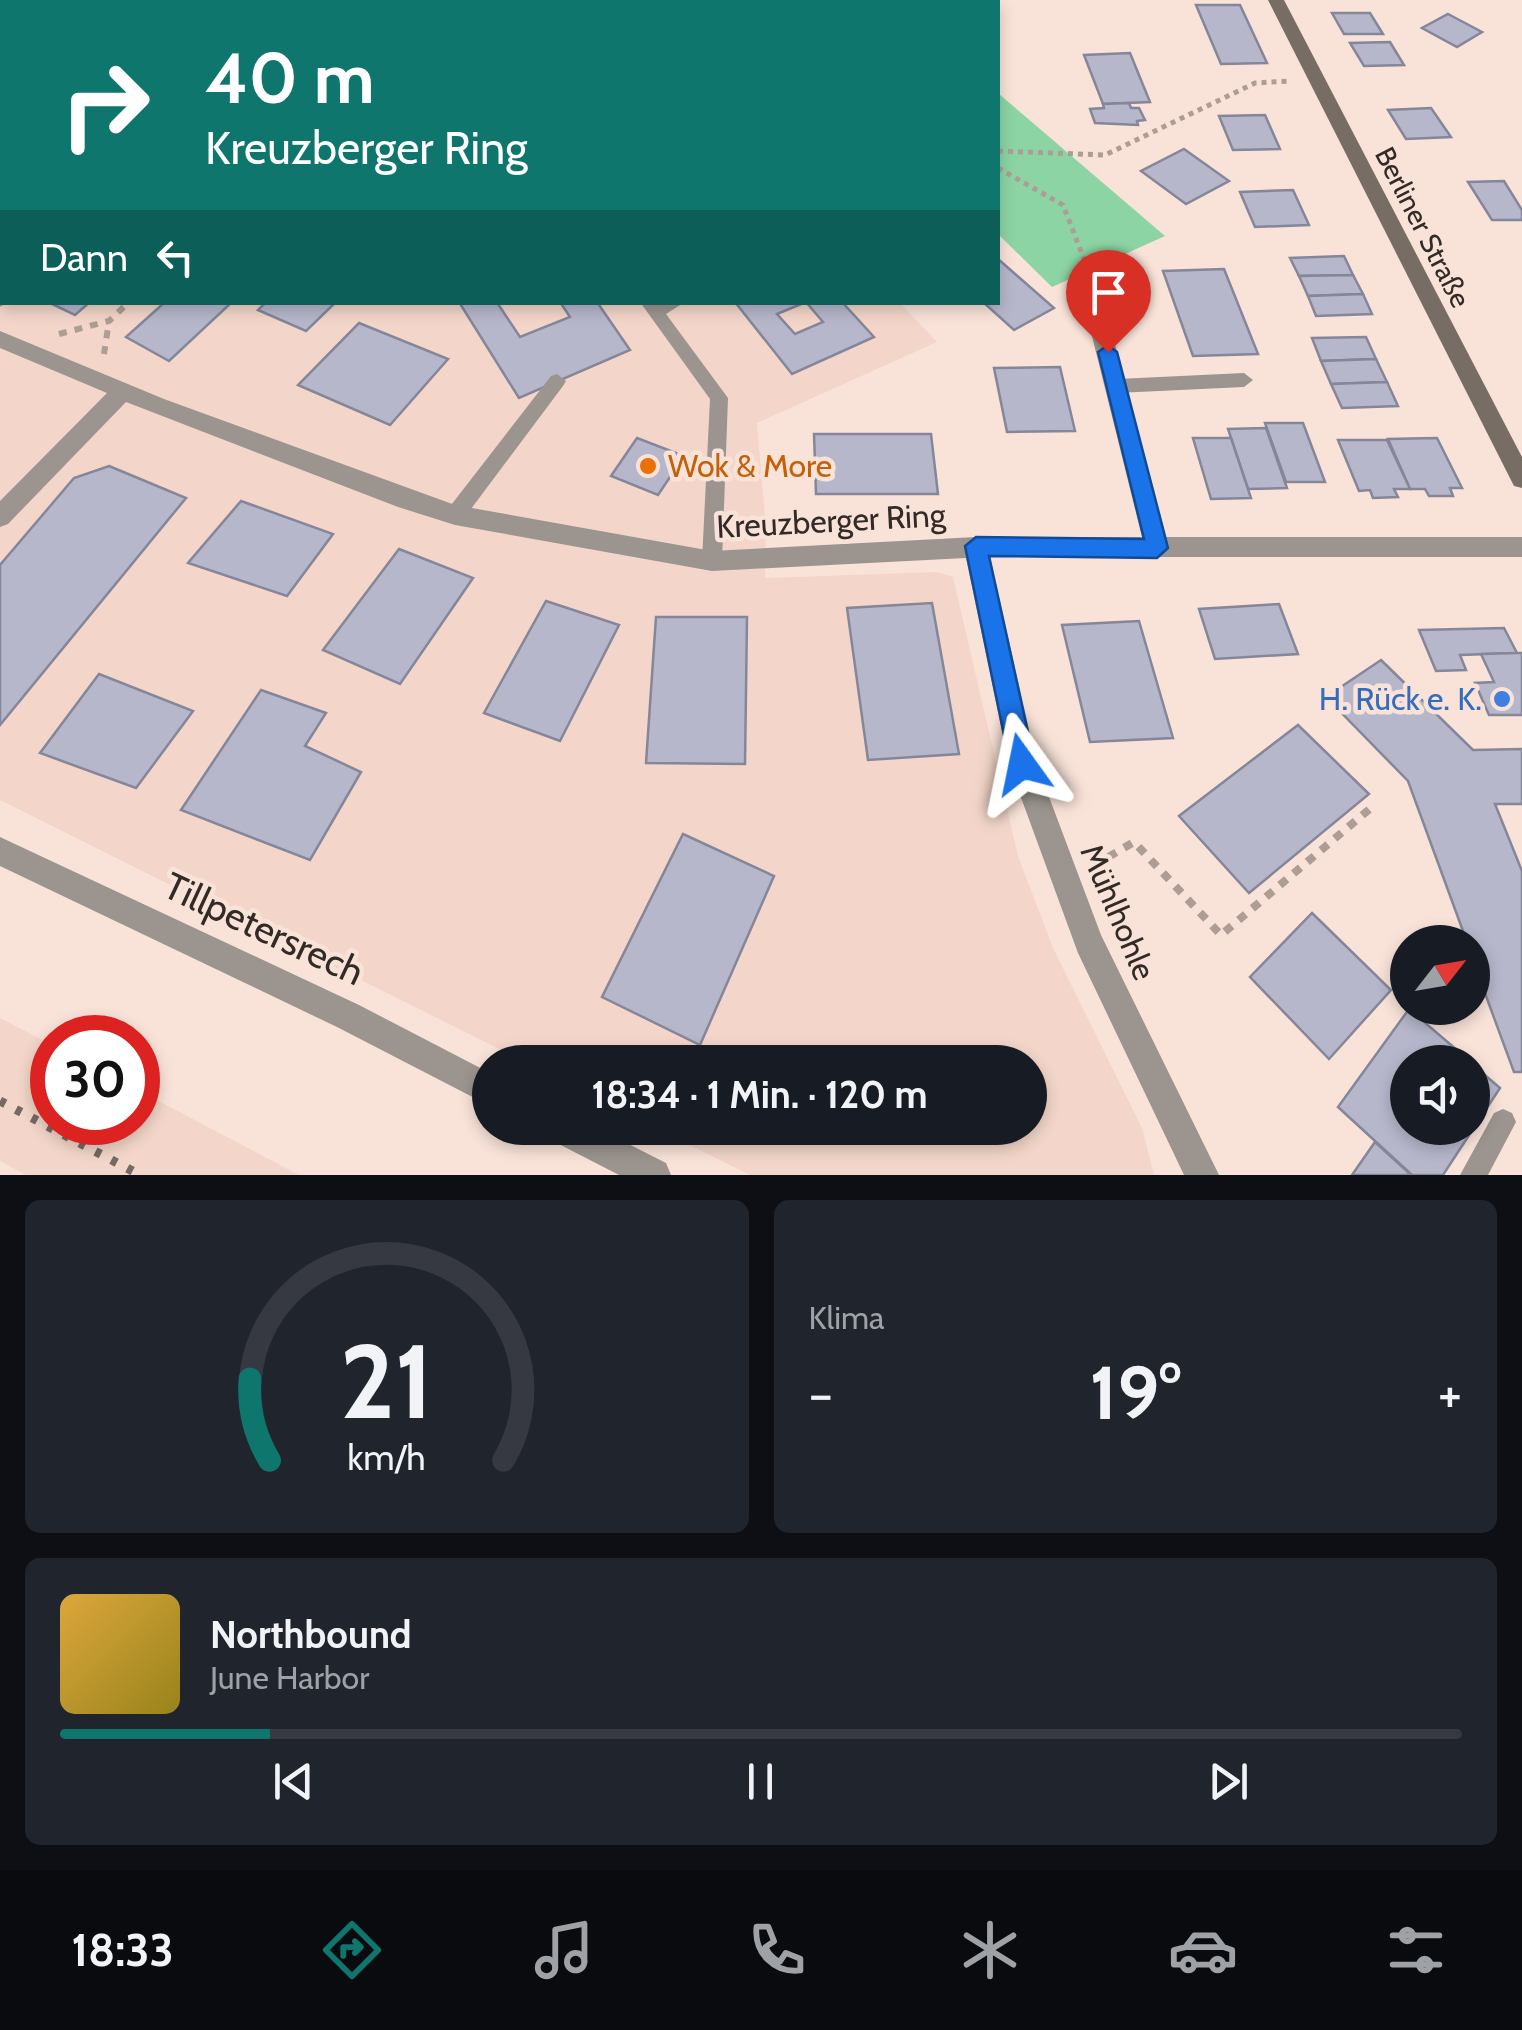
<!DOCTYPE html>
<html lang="de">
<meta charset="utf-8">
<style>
body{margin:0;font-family:Cabin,sans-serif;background:#20242c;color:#f1f3f6;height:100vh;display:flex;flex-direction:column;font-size:38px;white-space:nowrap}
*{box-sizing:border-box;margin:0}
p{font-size:32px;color:#9ea1a6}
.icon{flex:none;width:55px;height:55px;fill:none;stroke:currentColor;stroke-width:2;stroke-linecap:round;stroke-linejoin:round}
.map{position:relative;height:1175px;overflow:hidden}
.drawer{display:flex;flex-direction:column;gap:25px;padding:25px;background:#0d0f14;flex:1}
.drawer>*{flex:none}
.guide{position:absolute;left:0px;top:0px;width:1000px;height:305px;box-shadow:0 5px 15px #0003;background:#0f766e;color:#fff;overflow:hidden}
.needle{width:65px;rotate:59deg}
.controls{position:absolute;left:1390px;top:925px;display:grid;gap:20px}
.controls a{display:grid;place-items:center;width:100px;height:100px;border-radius:50%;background:#171b24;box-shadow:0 5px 15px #0003;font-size:50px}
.speed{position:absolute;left:30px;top:1015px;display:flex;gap:20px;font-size:50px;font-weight:700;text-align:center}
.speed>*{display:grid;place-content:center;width:130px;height:130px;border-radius:50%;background:#171b24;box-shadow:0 5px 15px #0003;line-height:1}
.speed .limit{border:15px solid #d22;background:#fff;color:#111}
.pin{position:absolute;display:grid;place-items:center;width:85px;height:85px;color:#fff;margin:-102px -42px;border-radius:50% 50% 50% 0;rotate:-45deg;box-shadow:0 0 10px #0007}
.pin .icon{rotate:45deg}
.me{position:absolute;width:110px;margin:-55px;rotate:348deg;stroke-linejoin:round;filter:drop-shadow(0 0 8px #0008)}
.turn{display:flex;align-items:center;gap:35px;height:210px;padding:0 40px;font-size:45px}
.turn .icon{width:130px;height:130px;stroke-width:2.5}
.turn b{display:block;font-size:70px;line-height:85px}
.then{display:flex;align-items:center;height:95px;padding:0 40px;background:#0003;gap:20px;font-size:38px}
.big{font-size:75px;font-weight:700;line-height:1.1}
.drawer .card{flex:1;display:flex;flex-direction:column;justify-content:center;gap:15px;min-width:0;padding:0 35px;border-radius:15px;background:#20242c}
.drawer .dial{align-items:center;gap:0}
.dial svg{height:260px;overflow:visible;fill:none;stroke:#363941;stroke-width:7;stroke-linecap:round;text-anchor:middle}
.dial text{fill:#f1f3f6;stroke:none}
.song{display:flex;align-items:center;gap:30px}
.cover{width:120px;height:120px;border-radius:15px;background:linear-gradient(135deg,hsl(40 70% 55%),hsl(50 70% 35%))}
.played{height:10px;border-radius:5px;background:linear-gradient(90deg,#0f766e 15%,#363941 15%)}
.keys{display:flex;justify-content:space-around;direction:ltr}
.heat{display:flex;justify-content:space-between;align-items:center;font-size:55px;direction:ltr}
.drawer .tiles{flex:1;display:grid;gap:25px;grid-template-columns:1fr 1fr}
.card:last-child{grid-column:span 2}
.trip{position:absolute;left:472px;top:1045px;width:575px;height:100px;border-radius:50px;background:#171b24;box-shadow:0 5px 15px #0003;font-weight:700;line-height:100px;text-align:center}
.tab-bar{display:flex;height:160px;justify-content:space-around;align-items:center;background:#090b0e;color:#9ea1a6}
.tab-bar .icon{width:70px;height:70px}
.tab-bar .selected{color:#0f766e}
.tab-bar b{font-size:45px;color:#f1f3f6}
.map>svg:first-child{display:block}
</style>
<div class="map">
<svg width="1522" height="1175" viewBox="0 0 1522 1175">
<rect width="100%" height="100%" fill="#f9e3d9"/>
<g fill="#f3d6c9">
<polygon points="0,0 620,0 622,2 2,2 2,302 900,303 937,342 757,423 766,528 765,578 938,572 953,577 1018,856 1053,948 1142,1128 1154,1175 750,1175 655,1128 1030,1128 1030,1062 525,1062 0,800"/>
<polygon points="0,1018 52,1045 52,1122 138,1122 138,1090 299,1175 26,1175 0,1161"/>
</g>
<polygon fill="#8cd4a4" points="998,93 1165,236 1052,287 998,234"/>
<g fill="#b6b7cb" stroke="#858699" stroke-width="2.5">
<polygon points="4,0 125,0 2,2 0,83 0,3"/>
<polygon points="1196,5 1240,5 1267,63 1221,64"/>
<polygon points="1332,13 1370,13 1383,34 1344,34"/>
<polygon points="1448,14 1482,32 1457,47 1422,28"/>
<polygon points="1390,42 1404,65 1364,66 1350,43"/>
<polygon points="1130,53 1150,102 1103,104 1084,55"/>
<polygon points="1129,103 1131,108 1139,108 1145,120 1137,121 1138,125 1095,123 1090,109 1104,108 1103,104"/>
<polygon points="1431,108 1451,137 1406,139 1388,110"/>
<polygon points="1265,115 1280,149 1233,150 1219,116"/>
<polygon points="1184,149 1229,181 1186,204 1141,171"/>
<polygon points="1504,181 1522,210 1522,220 1492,220 1468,182"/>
<polygon points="1293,190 1309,225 1255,227 1240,192"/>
<polygon points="1344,256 1353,275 1299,276 1290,258"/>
<polygon points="998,259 1054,308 1014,330 983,302 998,302"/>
<polygon points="1224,269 1258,354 1193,356 1163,271"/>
<polygon points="1353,275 1363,294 1308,296 1299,276"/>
<polygon points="1363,294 1372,314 1316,316 1308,296"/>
<polygon points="48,302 90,302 75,315"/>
<polygon points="165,302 232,302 169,361 126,337"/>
<polygon points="266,302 336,302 306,331 258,310"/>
<polygon points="459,302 503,302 498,304 520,337 570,317 560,302 597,302 630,350 519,398"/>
<polygon points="735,302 806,302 777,314 795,334 823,322 806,302 842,302 874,337 792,374"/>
<polygon points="359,323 448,359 390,425 298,385"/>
<polygon points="1366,337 1376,359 1321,361 1312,338"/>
<polygon points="1376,359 1387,382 1331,384 1321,361"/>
<polygon points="1060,367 1075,431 1007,432 994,368"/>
<polygon points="1387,382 1398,406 1342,408 1331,384"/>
<polygon points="1265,423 1303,423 1325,482 1286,482"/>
<polygon points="1266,428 1287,488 1248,489 1228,429"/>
<polygon points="814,434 931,434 938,494 816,494"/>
<polygon points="637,438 684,456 658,495 611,476"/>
<polygon points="1193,438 1231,438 1251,498 1211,499"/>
<polygon points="1437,438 1462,488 1450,488 1453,496 1429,496 1425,489 1410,489 1388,439"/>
<polygon points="1338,440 1387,440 1410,489 1394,489 1398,497 1373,498 1370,490 1359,491"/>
<polygon points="109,466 186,498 0,725 0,565 74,478"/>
<polygon points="241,501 333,534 287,596 188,563"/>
<polygon points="399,549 473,578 400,684 323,650"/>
<polygon points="546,601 619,625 560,741 484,713"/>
<polygon points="932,603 959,754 868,760 847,608"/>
<polygon points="1279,604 1298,654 1215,659 1199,609"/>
<polygon points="656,617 747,617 745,764 646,763"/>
<polygon points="1139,621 1173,738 1090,742 1062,625"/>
<polygon points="1504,628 1517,653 1460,655 1466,670 1436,671 1419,630"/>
<polygon points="1517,653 1522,653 1522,715 1489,715 1475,683 1494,682 1481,654"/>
<polygon points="1381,660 1473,750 1522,749 1522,804 1495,804 1522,871 1522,1072 1514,1072 1472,958 1472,942 1467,942 1408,781 1326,697"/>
<polygon points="99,674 193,711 136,788 40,753"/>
<polygon points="261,690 326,713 305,746 361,772 310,860 181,810"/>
<polygon points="1298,725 1369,794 1249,893 1179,816"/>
<polygon points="683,834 774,876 700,1045 602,997"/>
<polygon points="1312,913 1391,990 1329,1059 1250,977"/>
<polygon points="1409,1009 1471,1062 1408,1062 1408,1128 1472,1128 1472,1064 1500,1088 1443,1175 1412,1175 1338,1107"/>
<polygon points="1375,1142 1411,1175 1352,1175"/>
</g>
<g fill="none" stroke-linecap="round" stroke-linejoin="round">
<g stroke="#ae9d95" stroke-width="5" stroke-dasharray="5 5" stroke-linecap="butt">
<polyline points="998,151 1105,155 1255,83 1291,81"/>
<polyline points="998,168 1063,205 1084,259"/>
</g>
<g stroke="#ae9d95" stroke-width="6" stroke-dasharray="8 8" stroke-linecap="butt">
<polyline points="59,334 109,321 129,302"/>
<polyline points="104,354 109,321"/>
</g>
<polyline stroke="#ae9d95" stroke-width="8" stroke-dasharray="9 9" stroke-linecap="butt" points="1093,866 1134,842 1221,935 1372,807"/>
<g fill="#9c958f" fill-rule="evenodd">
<polygon points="250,0 264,0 265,2 252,2"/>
<polygon points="736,0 750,0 752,2 738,2"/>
<polygon points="2,293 2,302 8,302 0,307"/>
<polygon points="640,302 685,302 666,314 728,398 722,561 719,567 705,567 702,561 710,399"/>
<polygon points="1244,373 1253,380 1244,387 1117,393 1108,386 1117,379"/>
<polygon points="557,374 566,381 563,386 462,521 448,521 445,515 448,509 551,376"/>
<polygon points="1503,1109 1512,1113 1516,1122 1488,1175 1460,1175 1494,1113"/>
</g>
<g fill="#9c958f" fill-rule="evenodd">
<polygon points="1089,277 1099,284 1166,537 1522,537 1522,557 990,557 1037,765 1101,935 1219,1175 1184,1175 1078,953 1009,765 966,558 712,571 455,525 398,507 126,402 8,524 0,527 0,501 107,393 0,348 0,331 164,399 455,505 712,551 976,537 1142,537 1079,284"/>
<polygon points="0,837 359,1005 490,1073 490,1106 337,1027 0,866"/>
<polygon points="546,1128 597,1128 666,1163 671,1175 619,1175 551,1140"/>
</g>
<polygon fill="#786d64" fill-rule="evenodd" points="1268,0 1284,0 1522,457 1522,488 1514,486"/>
<polyline stroke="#766963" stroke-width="9" stroke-dasharray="6 12" stroke-linecap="butt" points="0,1101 140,1175"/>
</g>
<polygon fill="#1a73e8" stroke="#114b97" stroke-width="2.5" points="1108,345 1117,352 1168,548 1157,558 989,556 1035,764 1031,773 1022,776 1014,773 1010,764 965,546 976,537 1144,539 1098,352"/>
<circle fill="#e8710a" stroke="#f9e3d9" stroke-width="4" cx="648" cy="466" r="10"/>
<circle fill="#3f7fe0" stroke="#f9e3d9" stroke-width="4" cx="1502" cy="699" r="10"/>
<g text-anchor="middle" stroke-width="9" stroke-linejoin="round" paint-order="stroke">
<g font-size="28" fill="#322a26" stroke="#f9e3d9">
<text transform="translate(1423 227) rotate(63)" y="10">Berliner Straße</text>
</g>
<g font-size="32" fill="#c56008" stroke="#f9e3d9" text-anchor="start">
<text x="668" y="477">Wok &amp; More</text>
</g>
<g font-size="32" fill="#322a26" stroke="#f9e3d9">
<text transform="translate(831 521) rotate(-3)" y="11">Kreuzberger Ring</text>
<text transform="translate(1118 912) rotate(67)" y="11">Mühlhohle</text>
</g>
<g font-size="32" fill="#366cbe" stroke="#f9e3d9" text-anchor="end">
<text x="1482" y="710">H. Rück e. K.</text>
</g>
<g font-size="38" fill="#322a26" stroke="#f9e3d9">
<text transform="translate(264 929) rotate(25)" y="13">Tillpetersrech</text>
</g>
</g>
</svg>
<div class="controls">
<a><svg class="needle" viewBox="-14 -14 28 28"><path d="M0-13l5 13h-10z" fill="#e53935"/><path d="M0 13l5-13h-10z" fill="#9ea1a6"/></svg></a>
<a><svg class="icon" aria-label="sound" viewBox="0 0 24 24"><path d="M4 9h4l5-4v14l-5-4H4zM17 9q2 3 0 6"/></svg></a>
</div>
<div class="speed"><div class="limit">30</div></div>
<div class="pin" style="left:1108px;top:352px;background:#d93025"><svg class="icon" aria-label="arrive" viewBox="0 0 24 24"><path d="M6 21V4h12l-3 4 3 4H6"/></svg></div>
<svg class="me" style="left:1022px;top:764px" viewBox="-20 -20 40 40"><path d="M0-17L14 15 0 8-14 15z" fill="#1a73e8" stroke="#fff" stroke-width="4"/></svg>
<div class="trip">18:34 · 1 Min. · 120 m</div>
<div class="guide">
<div class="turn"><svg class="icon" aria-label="right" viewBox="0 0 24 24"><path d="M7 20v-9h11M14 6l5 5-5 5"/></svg><div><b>40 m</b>Kreuzberger Ring</div></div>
<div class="then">Dann<svg class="icon" aria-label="left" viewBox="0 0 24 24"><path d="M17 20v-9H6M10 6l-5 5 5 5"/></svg></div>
</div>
</div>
<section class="drawer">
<div class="tiles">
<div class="card dial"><svg viewBox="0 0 100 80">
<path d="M14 69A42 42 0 1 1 86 69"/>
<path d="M14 69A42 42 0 0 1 8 44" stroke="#0f766e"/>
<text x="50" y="56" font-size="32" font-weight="700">21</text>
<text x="50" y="72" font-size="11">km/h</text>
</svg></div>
<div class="card"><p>Klima</p>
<div class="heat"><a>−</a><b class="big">19°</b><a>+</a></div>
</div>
<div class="card">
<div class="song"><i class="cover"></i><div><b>Northbound</b><p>June Harbor</p></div></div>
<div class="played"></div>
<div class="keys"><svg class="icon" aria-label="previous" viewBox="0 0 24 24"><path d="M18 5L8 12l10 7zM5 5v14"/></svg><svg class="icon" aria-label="pause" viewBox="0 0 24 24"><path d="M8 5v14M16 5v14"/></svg><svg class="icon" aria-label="next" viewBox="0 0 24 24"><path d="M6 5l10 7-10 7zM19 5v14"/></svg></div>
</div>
</div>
</section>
<nav class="tab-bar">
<b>18:33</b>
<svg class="icon selected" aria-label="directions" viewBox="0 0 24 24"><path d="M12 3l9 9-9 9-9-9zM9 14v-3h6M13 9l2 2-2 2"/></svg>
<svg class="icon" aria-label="music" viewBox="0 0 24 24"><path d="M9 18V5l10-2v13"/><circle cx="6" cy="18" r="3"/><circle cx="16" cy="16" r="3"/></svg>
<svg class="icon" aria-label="phone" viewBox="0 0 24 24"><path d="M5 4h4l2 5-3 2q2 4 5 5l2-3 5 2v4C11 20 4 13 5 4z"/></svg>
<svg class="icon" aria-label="climate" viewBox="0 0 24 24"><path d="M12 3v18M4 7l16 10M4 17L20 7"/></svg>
<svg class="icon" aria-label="car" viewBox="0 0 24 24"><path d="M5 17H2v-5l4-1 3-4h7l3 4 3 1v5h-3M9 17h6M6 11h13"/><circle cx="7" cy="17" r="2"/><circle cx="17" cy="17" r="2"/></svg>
<svg class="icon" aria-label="filters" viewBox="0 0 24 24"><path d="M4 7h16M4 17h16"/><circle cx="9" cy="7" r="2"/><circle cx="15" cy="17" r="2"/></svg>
</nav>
